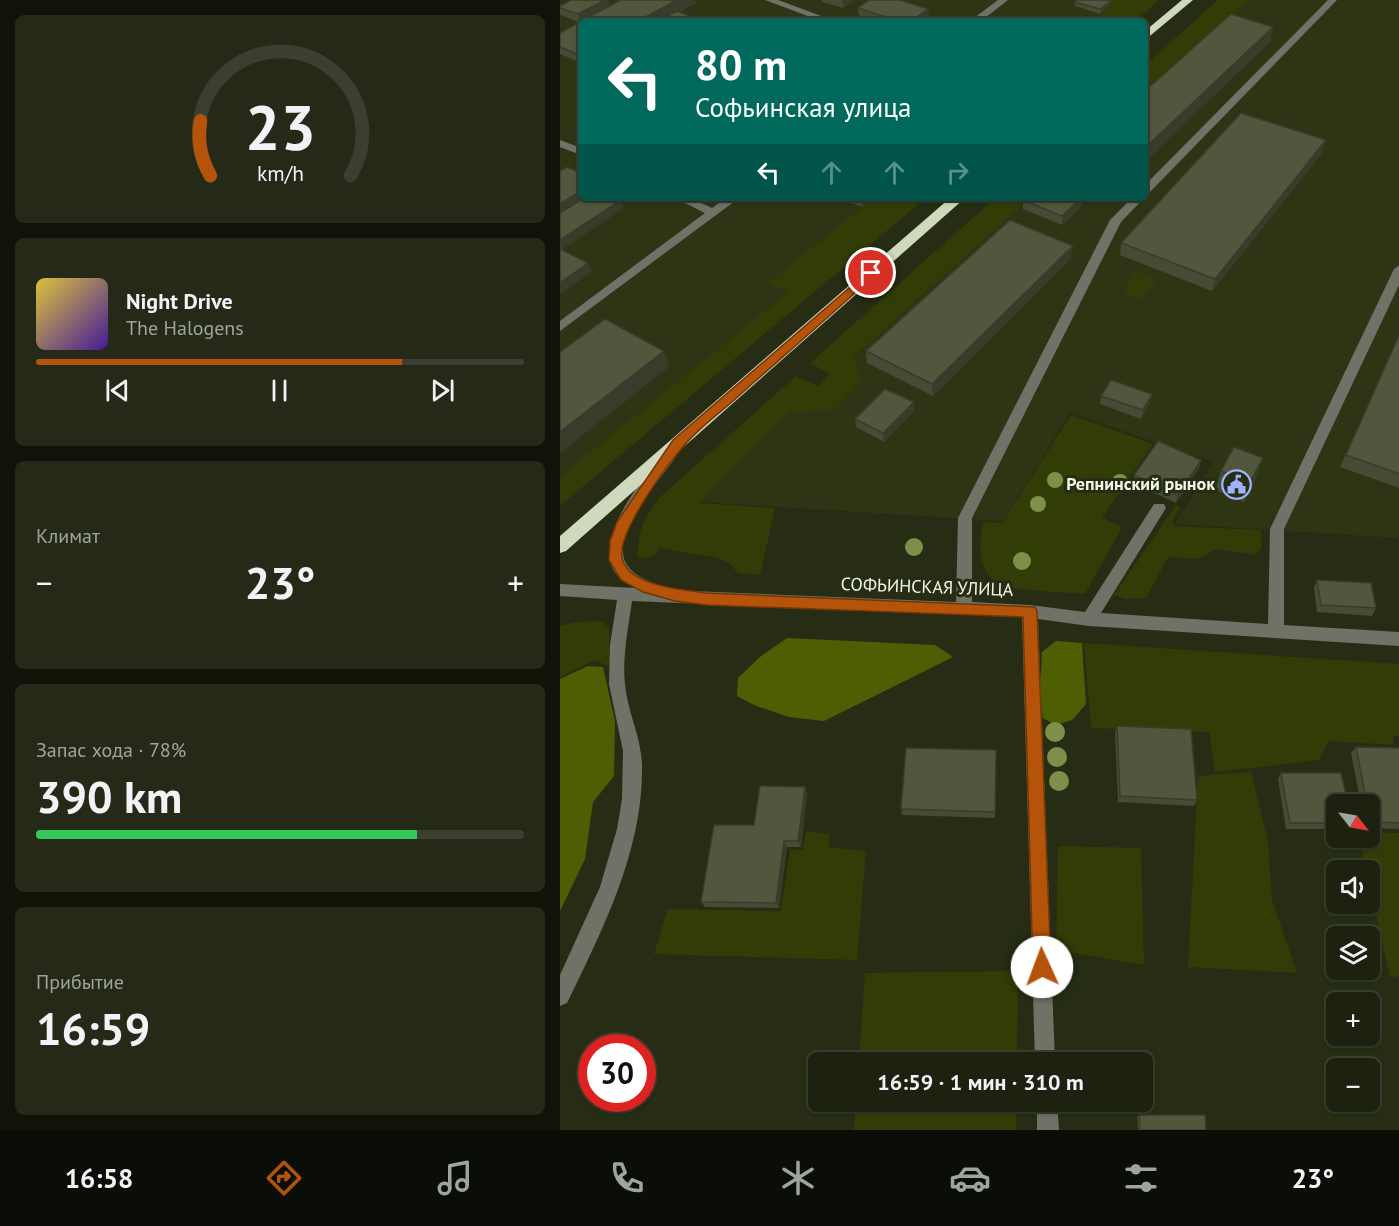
<!DOCTYPE html>
<html lang="ru">
<meta charset="utf-8">
<style>
body{margin:0;font-family:"PT Sans",sans-serif;background:#252a18;color:#f1f3f6;height:100vh;display:flex;flex-direction:column;font-size:22px;white-space:nowrap}
*{box-sizing:border-box;margin:0}
p{font-size:20px;color:#a0a49e}
.icon{flex:none;width:33px;height:33px;fill:none;stroke:currentColor;stroke-width:2;stroke-linecap:round;stroke-linejoin:round}
.map{position:relative;flex:1;overflow:hidden}
.panel{display:flex;flex-direction:column;gap:15px;padding:15px;background:#0f1308;width:560px}
.panel>*{flex:none}
.hud{position:absolute;left:18px;top:18px;width:570px;height:183px;border-radius:9px;box-shadow:0 2px 4px #0004,0 0 0 2px #3a3f2f;background:#00695c;color:#fff;overflow:hidden}
.needle{width:39px;rotate:121deg}
.fabs{position:absolute;left:766px;top:794px;display:grid;gap:12px}
.fabs a{display:grid;place-items:center;width:54px;height:54px;border-radius:9px;background:#1c220f;box-shadow:0 2px 4px #0004,0 0 0 2px #3a3f2f;font-size:30px}
.speed{position:absolute;left:18px;top:1034px;display:flex;gap:12px;font-size:30px;font-weight:700;text-align:center}
.speed>*{display:grid;place-content:center;width:78px;height:78px;border-radius:50%;background:#1c220f;box-shadow:0 2px 4px #0004,0 0 0 2px #3a3f2f;line-height:1}
.speed .limit{border:9px solid #d22;background:#fff;color:#111}
.pin{position:absolute;display:grid;place-items:center;width:51px;height:51px;color:#fff;margin:-26px;border:3px solid #fff;border-radius:50%;box-shadow:0 2px 6px #0007}
.me{position:absolute;width:66px;margin:-33px;rotate:358deg;stroke-linejoin:round;filter:drop-shadow(0 0 4px #0008)}
.turn{display:flex;align-items:center;gap:21px;height:126px;padding:0 18px;font-size:27px}
.turn .icon{width:78px;height:78px;stroke-width:2.5}
.turn b{display:block;font-size:42px;line-height:51px}
.lanes{display:flex;align-items:center;height:57px;padding:0 18px;background:#0003;justify-content:center;gap:30px;direction:ltr}
.lanes .off{opacity:.35}
.big{font-size:45px;font-weight:700;line-height:1.1}
.panel .widget{flex:1;display:flex;flex-direction:column;justify-content:center;gap:9px;min-width:0;padding:0 21px;border-radius:9px;background:#252a18}
.panel .dial{align-items:center;gap:0}
.dial svg{height:156px;overflow:visible;fill:none;stroke:#3a3f2f;stroke-width:7;stroke-linecap:round;text-anchor:middle}
.dial text{fill:#f1f3f6;stroke:none}
.song{display:flex;align-items:center;gap:18px}
.cover{width:72px;height:72px;border-radius:9px;background:linear-gradient(135deg,hsl(50 70% 55%),hsl(260 70% 35%))}
.played{height:6px;border-radius:3px;background:linear-gradient(90deg,#b45309 75%,#3a3f2f 75%)}
.keys{display:flex;justify-content:space-around;direction:ltr}
.heat{display:flex;justify-content:space-between;align-items:center;font-size:33px;direction:ltr}
.charge{height:9px;border-radius:4px;background:linear-gradient(90deg,#34c759 78%,#3a3f2f 0)}
.trip{position:absolute;left:248px;top:1052px;width:345px;height:60px;border-radius:9px;background:#1c220f;box-shadow:0 2px 4px #0004,0 0 0 2px #3a3f2f;font-weight:700;line-height:60px;text-align:center}
.tabs{display:flex;height:96px;justify-content:space-around;align-items:center;background:#0b0e06;color:#a0a49e}
.tabs .icon{width:42px;height:42px}
.tabs .active{color:#b45309}
.tabs b{font-size:27px;color:#f1f3f6}
main{display:flex;flex:1;min-height:0}
.map>svg:first-child{display:block}
</style>
<main>
<section class="panel">
<div class="widget dial"><svg viewBox="0 0 100 80">
<path d="M14 69A42 42 0 1 1 86 69"/>
<path d="M14 69A42 42 0 0 1 9 41" stroke="#b45309"/>
<text x="50" y="56" font-size="32" font-weight="700">23</text>
<text x="50" y="72" font-size="11">km/h</text>
</svg></div>
<div class="widget">
<div class="song"><i class="cover"></i><div><b>Night Drive</b><p>The Halogens</p></div></div>
<div class="played"></div>
<div class="keys"><svg class="icon" aria-label="previous" viewBox="0 0 24 24"><path d="M18 5L8 12l10 7zM5 5v14"/></svg><svg class="icon" aria-label="pause" viewBox="0 0 24 24"><path d="M8 5v14M16 5v14"/></svg><svg class="icon" aria-label="next" viewBox="0 0 24 24"><path d="M6 5l10 7-10 7zM19 5v14"/></svg></div>
</div>
<div class="widget"><p>Климат</p>
<div class="heat"><a>−</a><b class="big">23°</b><a>+</a></div>
</div>
<div class="widget"><p>Запас хода · 78%</p><b class="big">390 km</b><div class="charge"></div></div>
<div class="widget"><p>Прибытие</p><b class="big">16:59</b></div>
</section>
<div class="map">
<svg width="840" height="1130" viewBox="0 0 840 1130">
<rect width="100%" height="100%" fill="#262d14"/>
<g fill="#2d3515">
<polygon points="0,0 595,0 570,21 21,21 21,198 359,198 0,499"/>
<polygon points="688,0 839,0 839,538 615,524 654,462 510,413 443,521 141,502 230,412 275,408 294,357 469,198 585,198 585,93"/>
</g>
<g fill="#313c07">
<polygon points="540,0 599,0 575,21 535,21 552,4"/>
<polygon points="658,0 688,0 585,93 585,65"/>
<polygon points="314,198 366,198 0,506 0,477 226,294 225,290 207,283"/>
<polygon points="435,198 470,198 294,357 300,383 275,409 230,412 139,503 215,508 200,575 178,573 169,563 157,558 100,548 94,555 82,559 77,555 80,532 85,519 99,498 236,376 258,386 270,374 250,363"/>
<polygon points="576,271 597,280 579,300 563,293"/>
<path d="M511 415 593 444 542 518 560 526V531L525 594C502 592 467 592 445 586 418 579 417 544 424 522L442 523Z"/>
<polygon points="616,505 621,507 612,521 615,526 701,530 701,549 695,555 656,549 638,559 608,557 586,598 566,599 554,595"/>
<polygon points="41,621 49,628 50,667 35,660 0,677 0,626 17,622"/>
<polygon points="524,643 839,664 839,736 833,736 834,745 769,741 759,760 655,772 649,732 531,728"/>
<polygon points="691,772 708,842 712,900 737,973 628,967 638,776"/>
<polygon points="246,831 269,834 269,847 306,851 297,960 94,954 108,909 221,911 230,850 243,850"/>
<polygon points="810,832 839,833 839,977 830,976 810,888 810,870 806,870 799,837 810,837"/>
<polygon points="498,846 581,848 584,965 496,950"/>
<polygon points="458,971 457,1062 299,1062 305,973"/>
<polygon points="296,1101 456,1101 456,1130 294,1130"/>
</g>
<g fill="#4e5f03">
<polygon points="227,638 375,645 393,657 264,721 229,717 194,705 177,696 178,678 200,657"/>
<polygon points="496,641 522,643 526,704 512,720 496,725 483,718 480,692 482,652"/>
<polygon points="28,666 43,667 55,721 54,776 33,802 25,859 0,911 0,679"/>
</g>
<g fill="none" stroke-linecap="round" stroke-linejoin="round">
<g fill="#6f7267" fill-rule="evenodd">
<polygon points="205,0 218,0 275,21 261,21"/>
<polygon points="438,0 448,0 421,21 410,21"/>
<polygon points="768,0 777,0 589,193 585,194 585,185"/>
<polygon points="0,140 21,148 21,155 0,147"/>
<polygon points="115,198 130,198 152,208 166,198 179,198 0,331 0,321 145,213"/>
<path d="M572 198H584L561 222 412 518V602L470 605 525 612 594 504H604L606 508 541 613 708 624 710 529 834 269 840 265V283L724 529V625L840 632V646L529 626 478 619 495 1062H475L462 617 72 601C68 630 61 662 66 692 70 717 81 739 82 764 84 848 43 929 7 1003L0 1006V975L40 887 57 829 62 799 63 751 49 684 50 645 57 600 0 596V584L76 588C10 561 83 480 107 448L112 447 119 452C104 477 47 534 67 565 76 578 92 582 106 588L108 590 396 602 398 518 550 220Z"/>
<polygon points="477,1101 497,1101 499,1130 477,1130"/>
</g>
<g fill="#d0d9bb" fill-rule="evenodd">
<polygon points="622,0 633,0 585,40 585,31"/>
<polygon points="390,198 405,198 6,551 0,553 0,536"/>
</g>
</g>
<g fill="#7d8f49">
<circle cx="495" cy="480" r="8"/>
<circle cx="560" cy="482" r="8"/>
<circle cx="478" cy="504" r="8"/>
<circle cx="354" cy="547" r="9"/>
<circle cx="462" cy="561" r="9"/>
<circle cx="495" cy="732" r="10"/>
<circle cx="497" cy="757" r="10"/>
<circle cx="499" cy="781" r="10"/>
</g>
<g fill="#454b34">
<polygon points="262,0 295,0 283,8 262,2"/>
<polygon points="515,2 550,5 540,14 515,6"/>
<polygon points="136,3 119,12 143,21 32,21 31,17 21,21 20,23 1,15 0,13 0,6 49,6"/>
<polygon points="298,8 369,17 363,21 314,21 299,16"/>
<polygon points="21,26 21,63 0,54 0,33"/>
<polygon points="762,153 652,291 560,255 561,243"/>
<polygon points="281,198 312,198 302,207"/>
<polygon points="463,200 522,205 502,225 463,209"/>
<polygon points="511,258 373,396 307,363 306,351"/>
<polygon points="840,333 840,488 780,467"/>
<polygon points="592,394 590,402 581,419 540,404 541,396"/>
<polygon points="354,402 354,411 324,442 296,427 295,419"/>
<polygon points="641,460 639,468 616,503 573,483 574,475"/>
<polygon points="661,471 696,478 684,502 655,490"/>
<polygon points="757,580 816,608 812,616 757,612 754,588"/>
<polygon points="557,726 637,800 634,806 558,802 555,733"/>
<polygon points="796,747 840,748 840,829 810,828 810,804 801,804 791,753"/>
<polygon points="436,750 435,818 342,815 341,809"/>
<polygon points="721,773 777,804 777,829 726,829 718,779"/>
<polygon points="247,793 241,847 227,847 219,908 145,907 141,902 194,825"/>
<polygon points="579,1115 646,1130 578,1130 577,1117"/>
</g>
<g fill="#383d2b">
<polygon points="45,0 48,0 50,7 30,16 31,17 24,21 21,21 20,23 18,14"/>
<polygon points="117,0 135,0 136,3 103,21 78,21"/>
<polygon points="282,0 295,0 283,8"/>
<polygon points="551,1 550,5 540,14 540,9"/>
<polygon points="368,9 369,17 363,21 351,21"/>
<polygon points="713,27 710,42 585,162 585,148"/>
<polygon points="766,140 762,153 652,291 655,279"/>
<polygon points="21,191 21,198 26,198 0,215 0,204"/>
<polygon points="301,198 312,198 302,207"/>
<polygon points="521,198 523,198 522,205 502,225 502,216"/>
<polygon points="61,200 64,208 0,251 0,240"/>
<polygon points="513,246 511,258 373,396 372,384"/>
<polygon points="28,263 32,272 0,294 0,283"/>
<polygon points="104,351 109,367 0,453 0,432"/>
<polygon points="592,394 590,402 581,419 583,410"/>
<polygon points="354,402 354,411 324,442 323,433"/>
<polygon points="703,458 696,478 684,502 690,482"/>
<polygon points="641,460 639,468 616,503 618,495"/>
<polygon points="245,787 247,793 241,847 238,841"/>
<polygon points="224,841 227,847 219,908 216,903"/>
</g>
<g fill="#50573d" stroke="#383d2b" stroke-width="1.5">
<polygon points="11,0 45,0 18,14 0,8 0,6"/>
<polygon points="61,0 117,0 78,21 43,21 30,16"/>
<polygon points="309,0 340,0 368,9 351,21 338,21 298,8"/>
<polygon points="517,0 548,0 551,1 540,9 515,2"/>
<polygon points="117,11 143,21 98,21"/>
<polygon points="671,14 713,27 585,148 585,91"/>
<polygon points="16,24 21,26 21,56 0,47 0,33"/>
<polygon points="681,113 766,140 655,279 561,243"/>
<polygon points="7,167 21,173 21,191 0,204 0,171"/>
<polygon points="24,198 58,198 61,200 0,240 0,213"/>
<polygon points="466,198 521,198 502,216 463,200"/>
<polygon points="450,220 513,246 372,384 306,351"/>
<polygon points="0,249 28,263 0,283"/>
<polygon points="45,319 104,351 0,432 0,352"/>
<polygon points="840,333 840,474 786,455"/>
<polygon points="551,380 592,394 583,410 541,396"/>
<polygon points="325,389 354,402 323,433 295,419"/>
<polygon points="598,441 641,460 618,495 574,475"/>
<polygon points="674,447 703,458 690,482 661,471"/>
<polygon points="757,580 811,583 816,608 761,605"/>
<polygon points="557,726 631,729 637,800 560,796"/>
<polygon points="796,747 840,748 840,823 811,822 810,804 807,804"/>
<polygon points="346,748 436,750 435,812 341,809"/>
<polygon points="721,773 781,773 788,804 777,804 777,823 730,823"/>
<polygon points="200,786 245,787 238,841 224,841 216,903 141,902 154,825 194,825"/>
<polygon points="579,1115 645,1115 646,1130 580,1130"/>
</g>
<path fill="#b45309" stroke="#753606" stroke-width="1.5" d="M311 269 316 273 315 275C271 315 226 354 182 393 163 411 138 428 122 448 105 468 57 533 62 558 68 586 124 590 146 593L475 607 477 611 491 967 488 973 482 976 476 973 473 967 463 617 146 605 115 601 83 592 61 580 49 560 50 541 57 522 113 440Z"/>
<defs>
<symbol id="civic-ring" viewBox="-11 -11 22 22"><circle r="9.5" fill="#262d14" stroke="#9eb4fd" stroke-width="1.5"/><path d="M-.6-6.5H3V-4.5H.6V-3L4-1V1h2V6H-6V1h2V-1L-.6-3ZM-1.2 2.5V6h2.4V2.5Z" fill="#9eb4fd"/></symbol>
</defs>
<g fill-rule="evenodd">
<use href="#civic-ring" x="660" y="468" width="33" height="33"/>
</g>
<g text-anchor="middle" stroke-width="6" stroke-linejoin="round" paint-order="stroke">
<g font-size="18" font-weight="bold" fill="#f2f7e8" stroke="#262d14" text-anchor="end">
<text x="655" y="490">Репнинский рынок</text>
</g>
<g font-size="18" fill="#f2f7e8" stroke="#262d14">
<text transform="translate(367 587) rotate(2)" y="6">СОФЬИНСКАЯ УЛИЦА</text>
</g>
</g>
</svg>
<div class="fabs">
<a><svg class="needle" viewBox="-14 -14 28 28"><path d="M0-13l5 13h-10z" fill="#e53935"/><path d="M0 13l5-13h-10z" fill="#a0a49e"/></svg></a>
<a><svg class="icon" aria-label="sound" viewBox="0 0 24 24"><path d="M4 9h4l5-4v14l-5-4H4zM17 9q2 3 0 6"/></svg></a>
<a><svg class="icon" aria-label="layers" viewBox="0 0 24 24"><path d="M12 4l9 5-9 5-9-5zM3 14l9 5 9-5"/></svg></a>
<a>+</a>
<a>−</a>
</div>
<div class="speed"><div class="limit">30</div></div>
<div class="pin" style="left:311px;top:273px;background:#d93025"><svg class="icon" aria-label="arrive" viewBox="0 0 24 24"><path d="M6 21V4h12l-3 4 3 4H6"/></svg></div>
<svg class="me" style="left:482px;top:967px" viewBox="-20 -20 40 40"><circle r="19" fill="#fff"/><path d="M0-13L10 11 0 6-10 11z" fill="#b45309"/></svg>
<div class="trip">16:59 · 1 мин · 310 m</div>
<div class="hud">
<div class="turn"><svg class="icon" aria-label="left" viewBox="0 0 24 24"><path d="M17 20v-9H6M10 6l-5 5 5 5"/></svg><div><b>80 m</b>Софьинская улица</div></div>
<div class="lanes"><svg class="icon" aria-label="left" viewBox="0 0 24 24"><path d="M17 20v-9H6M10 6l-5 5 5 5"/></svg><svg class="icon off" aria-label="ahead" viewBox="0 0 24 24"><path d="M12 20V5M6 11l6-6 6 6"/></svg><svg class="icon off" aria-label="ahead" viewBox="0 0 24 24"><path d="M12 20V5M6 11l6-6 6 6"/></svg><svg class="icon off" aria-label="right" viewBox="0 0 24 24"><path d="M7 20v-9h11M14 6l5 5-5 5"/></svg></div>
</div>
</div>
</main>
<nav class="tabs">
<b>16:58</b>
<svg class="icon active" aria-label="directions" viewBox="0 0 24 24"><path d="M12 3l9 9-9 9-9-9zM9 14v-3h6M13 9l2 2-2 2"/></svg>
<svg class="icon" aria-label="music" viewBox="0 0 24 24"><path d="M9 18V5l10-2v13"/><circle cx="6" cy="18" r="3"/><circle cx="16" cy="16" r="3"/></svg>
<svg class="icon" aria-label="phone" viewBox="0 0 24 24"><path d="M5 4h4l2 5-3 2q2 4 5 5l2-3 5 2v4C11 20 4 13 5 4z"/></svg>
<svg class="icon" aria-label="climate" viewBox="0 0 24 24"><path d="M12 3v18M4 7l16 10M4 17L20 7"/></svg>
<svg class="icon" aria-label="car" viewBox="0 0 24 24"><path d="M5 17H2v-5l4-1 3-4h7l3 4 3 1v5h-3M9 17h6M6 11h13"/><circle cx="7" cy="17" r="2"/><circle cx="17" cy="17" r="2"/></svg>
<svg class="icon" aria-label="filters" viewBox="0 0 24 24"><path d="M4 7h16M4 17h16"/><circle cx="9" cy="7" r="2"/><circle cx="15" cy="17" r="2"/></svg>
<b>23°</b>
</nav>
